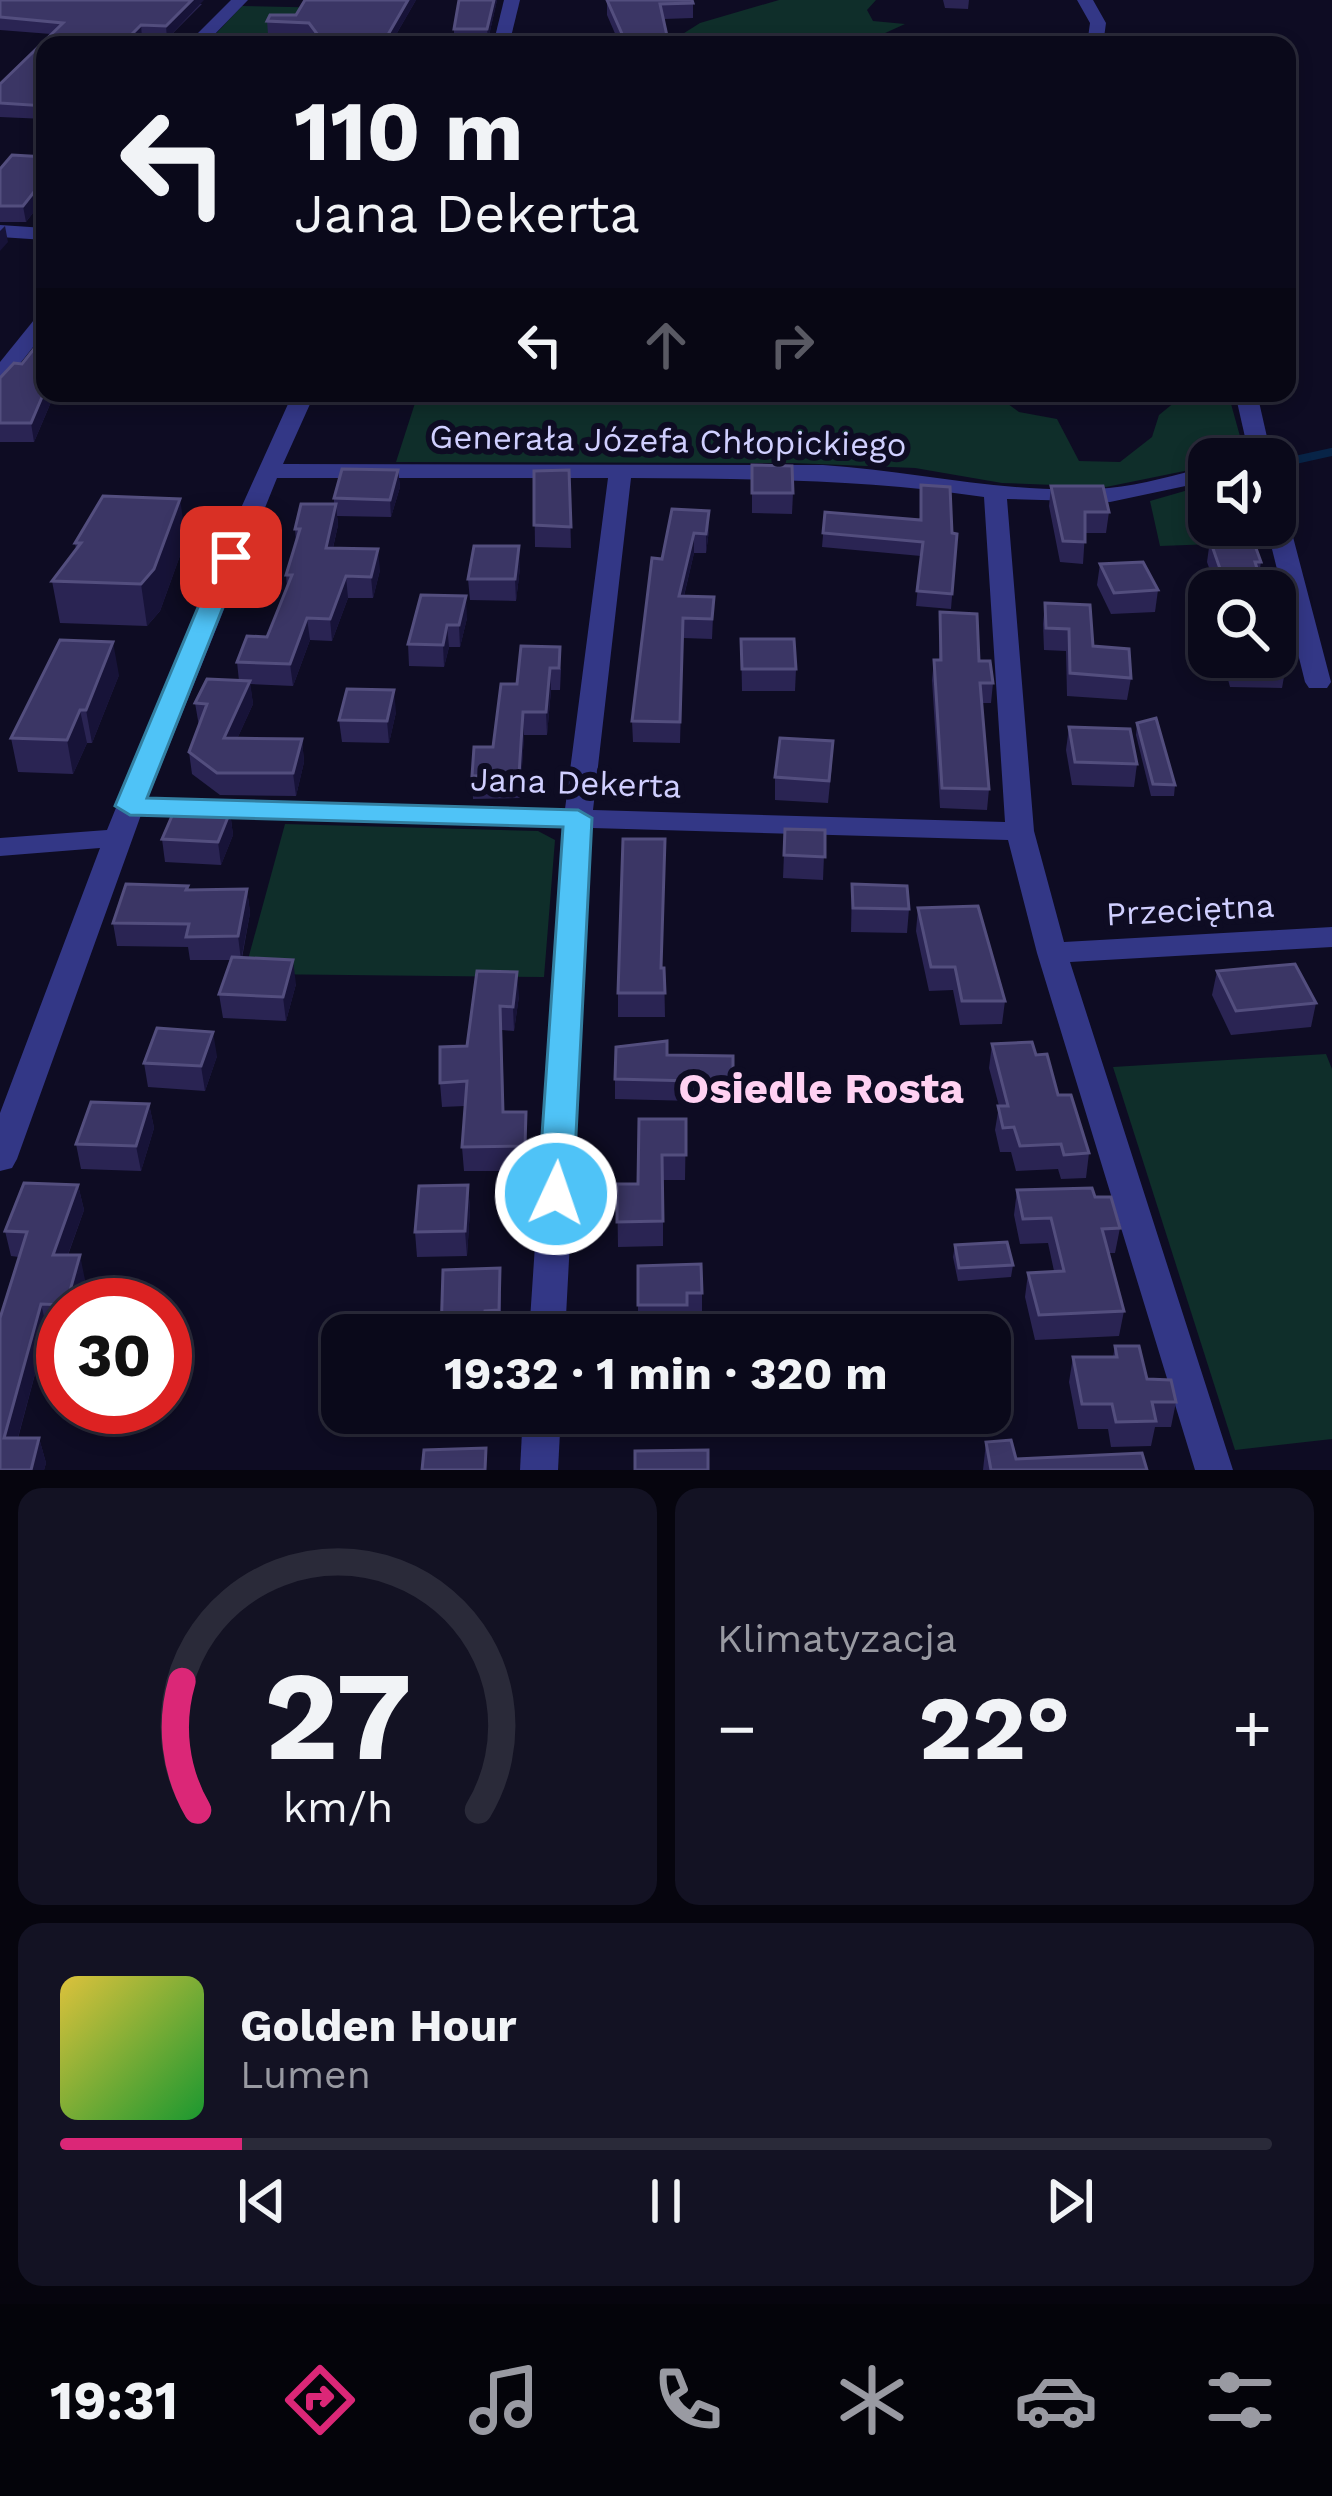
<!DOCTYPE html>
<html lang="pl">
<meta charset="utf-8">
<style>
body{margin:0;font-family:"Work Sans",sans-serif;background:#131223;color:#f1f3f6;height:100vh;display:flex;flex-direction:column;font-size:45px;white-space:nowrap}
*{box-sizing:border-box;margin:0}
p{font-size:39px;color:#999aa2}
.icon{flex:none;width:66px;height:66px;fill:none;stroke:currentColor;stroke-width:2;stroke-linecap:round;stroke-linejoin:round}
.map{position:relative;height:1470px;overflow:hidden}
.panel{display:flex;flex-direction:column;gap:18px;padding:18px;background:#06050e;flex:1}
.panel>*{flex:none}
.top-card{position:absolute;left:36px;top:36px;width:1260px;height:366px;border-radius:24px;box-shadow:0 6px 18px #0003,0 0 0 3px #2a2a39;background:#0a091a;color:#f1f3f6;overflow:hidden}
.buttons{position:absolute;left:1188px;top:438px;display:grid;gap:24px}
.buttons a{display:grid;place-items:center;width:108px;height:108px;border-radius:24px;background:#0a091a;box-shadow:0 6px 18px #0003,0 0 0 3px #2a2a39;font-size:60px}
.speed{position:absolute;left:36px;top:1278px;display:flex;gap:24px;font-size:60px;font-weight:700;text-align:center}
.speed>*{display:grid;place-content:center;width:156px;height:156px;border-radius:50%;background:#0a091a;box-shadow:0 6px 18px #0003,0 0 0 3px #2a2a39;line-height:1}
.speed .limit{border:18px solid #d22;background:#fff;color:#111}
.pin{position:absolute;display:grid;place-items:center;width:102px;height:102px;color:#fff;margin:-51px;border-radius:24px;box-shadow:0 6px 18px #0006}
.me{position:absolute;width:132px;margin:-66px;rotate:3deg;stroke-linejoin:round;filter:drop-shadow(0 0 9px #0008)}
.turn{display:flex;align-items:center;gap:42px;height:252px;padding:0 60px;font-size:54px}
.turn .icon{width:156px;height:156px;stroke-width:2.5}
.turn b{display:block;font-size:84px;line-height:102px}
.lanes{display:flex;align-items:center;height:114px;padding:0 60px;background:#0003;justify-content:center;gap:60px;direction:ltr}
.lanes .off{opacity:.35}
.big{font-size:90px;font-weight:700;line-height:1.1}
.panel .card{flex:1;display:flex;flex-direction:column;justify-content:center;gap:18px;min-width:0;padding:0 42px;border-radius:24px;background:#131223}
.panel .dial{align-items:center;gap:0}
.dial svg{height:312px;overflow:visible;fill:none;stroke:#2a2a39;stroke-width:7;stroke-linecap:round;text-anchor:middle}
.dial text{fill:#f1f3f6;stroke:none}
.song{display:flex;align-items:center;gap:36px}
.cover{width:144px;height:144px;border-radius:18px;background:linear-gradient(135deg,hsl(50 70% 55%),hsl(130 70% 35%))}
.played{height:12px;border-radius:6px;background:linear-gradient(90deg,#db2777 15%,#2a2a39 15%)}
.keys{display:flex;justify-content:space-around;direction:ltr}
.heat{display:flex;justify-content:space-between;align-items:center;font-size:66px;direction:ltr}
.panel .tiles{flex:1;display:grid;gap:18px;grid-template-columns:1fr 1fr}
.card:last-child{grid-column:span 2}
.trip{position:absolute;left:321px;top:1314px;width:690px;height:120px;border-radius:24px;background:#0a091a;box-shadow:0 6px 18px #0003,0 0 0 3px #2a2a39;font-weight:700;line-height:120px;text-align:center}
.menu{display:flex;height:192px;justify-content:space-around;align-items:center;background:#04040a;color:#999aa2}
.menu .icon{width:84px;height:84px}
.menu .on{color:#db2777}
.menu b{font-size:54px;color:#f1f3f6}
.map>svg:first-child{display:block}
</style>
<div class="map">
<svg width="1332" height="1470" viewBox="0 0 1332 1470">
<rect width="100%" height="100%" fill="#0e0c23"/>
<g fill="#0f2e2a">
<polygon points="779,0 876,0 867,10 873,21 905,24 883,34 874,45 592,45 689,42 681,35 700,23"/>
<polygon points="242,6 337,8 317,42 208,42"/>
<polygon points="466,393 993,393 1019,412 1057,419 1079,461 1120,462 1152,437 1159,415 1186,393 1228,393 1246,458 1209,459 1209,466 1106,487 1002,483 915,468 794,463 396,462 416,400 457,400"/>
<polygon points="1209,484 1209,525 1264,525 1268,542 1160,546 1150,501"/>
<polygon points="285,824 538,831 555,840 544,977 244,974"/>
<polygon points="1326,1054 1332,1069 1332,1439 1235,1450 1113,1067"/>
</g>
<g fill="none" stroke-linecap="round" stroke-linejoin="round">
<polyline stroke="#082447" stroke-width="8" points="1277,464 1332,452"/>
<g fill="#333786" fill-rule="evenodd">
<polygon points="231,0 248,0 212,37 308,40 316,45 193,44 193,38"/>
<polygon points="504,0 520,0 509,45 493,45"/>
<polygon points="1077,0 1093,0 1106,23 1103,45 1087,45 1090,23"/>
<polygon points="0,225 45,228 45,240 0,237"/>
<polygon points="45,313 45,332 7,380 0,382 0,362 38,315"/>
<path d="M293 393H315L283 464 823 465C918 471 1014 496 1109 488 1142 485 1177 474 1209 467V481L1110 502 1007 499 1034 831 1064 942 1332 927V947L1070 962 1233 1470H1195L1037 953 1008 840 592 828 565 1335H529L563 827 141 815 17 1159 12 1168 0 1171V1113L100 848 0 856V838L107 830 208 581ZM277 478H608L565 809 148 798ZM631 478C750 479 866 479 984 497L1005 822 593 810Z"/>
<polygon points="1235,393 1257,393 1272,459 1250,459"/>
<polygon points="1275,507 1287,514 1331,682 1327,688 1309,688 1305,682 1266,525 1275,525"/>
<polygon points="523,1413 561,1413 558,1470 520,1470"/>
</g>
</g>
<g fill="#2a2453">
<polygon points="0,0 202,4 167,39 142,38 45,45 45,119 0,117 0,84 51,34 0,30"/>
<polygon points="416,0 390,45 273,45 272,36 296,36 268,34 267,21 296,15"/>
<polygon points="497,0 488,40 461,40 461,45 428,45 454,39 454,29"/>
<polygon points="607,0 693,3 693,18 664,19 669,45 620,45 607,15"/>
<polygon points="943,0 969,0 968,9 945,8"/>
<polygon points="45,157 45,197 26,222 0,222 0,169"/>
<polygon points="0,378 45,393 64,393 57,402 51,402 34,442 0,442"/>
<polygon points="752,465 793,493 792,514 752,513"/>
<polygon points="398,470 400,487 391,517 337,516 338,525 333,548 380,570 373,598 348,598 332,641 310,640 293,686 250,684 253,704 237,739 302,739 304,762 296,796 220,795 192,774 189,752 199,726 195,703 239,681 237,662 267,637 287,588 286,575 296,541 295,529 334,504 334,498"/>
<polygon points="569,470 571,548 535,547 534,471"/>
<polygon points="921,485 952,533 957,534 951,609 916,606 921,556 822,547 825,512 920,520"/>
<polygon points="1051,486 1109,512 1106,533 1085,533 1083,564 1060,562 1049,506"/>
<polygon points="709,511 709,530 706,553 694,553 684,596 713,617 712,639 683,638 680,743 633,742 632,721 662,559"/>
<polygon points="186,539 160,611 147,626 60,623 52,581 76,549 75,543"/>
<polygon points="1210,540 1261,562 1259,575 1264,591 1210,591 1211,582 1214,582 1207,562"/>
<polygon points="1100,564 1158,590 1155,612 1111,614 1097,585"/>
<polygon points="520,568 516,601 470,600 468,579"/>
<polygon points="421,595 467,618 460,647 449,647 444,667 409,666 408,644"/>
<polygon points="1045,603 1093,646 1131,678 1127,700 1067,696 1066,651 1044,650 1043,624"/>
<polygon points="940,612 979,661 993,683 991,703 981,703 989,789 987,810 940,808 932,680 934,660 939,660"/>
<polygon points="741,639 796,669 795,691 742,691"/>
<polygon points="521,646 561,669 560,690 551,690 547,735 524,735 520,798 473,799 472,776 493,747 517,684"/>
<polygon points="1222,657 1275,657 1286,666 1282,688 1230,687"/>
<polygon points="119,675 92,743 87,743 73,774 18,772 11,738"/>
<polygon points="396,712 389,743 342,742 339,720"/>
<polygon points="1137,723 1175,785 1174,796 1151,796 1136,735"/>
<polygon points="1069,727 1137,764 1134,787 1072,785 1066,750"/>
<polygon points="832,764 828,803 775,800 775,777"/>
<polygon points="230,812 233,835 221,865 165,862 162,839"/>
<polygon points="785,829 825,830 823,880 783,878"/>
<polygon points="852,884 909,909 907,933 851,932"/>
<polygon points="188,886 188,890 247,889 250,913 242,958 296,984 286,1021 223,1018 219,994 231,960 190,960 188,947 117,946 113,923"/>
<polygon points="918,908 1005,1001 1002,1024 960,1025 953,990 929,991 916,931"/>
<polygon points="661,968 664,968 665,1017 618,1017 618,993"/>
<polygon points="477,971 519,996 514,1031 502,1030 504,1112 527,1136 526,1171 464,1171 462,1147 465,1106 442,1107 440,1083 467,1046"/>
<polygon points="1217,971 1316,1003 1311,1027 1231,1035 1212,995"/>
<polygon points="992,1044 1036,1055 1089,1153 1086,1178 1061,1179 1058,1169 1016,1171 1011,1152 1000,1152 995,1130 999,1106 989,1068"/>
<polygon points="667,1055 733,1056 733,1102 615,1099 615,1079"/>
<polygon points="217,1056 205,1091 148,1087 144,1063"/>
<polygon points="149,1104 154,1128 141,1171 81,1169 76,1144"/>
<polygon points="686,1119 685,1180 663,1180 663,1246 618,1247 617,1184 638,1184"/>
<polygon points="78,1185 84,1210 68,1255 85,1280 63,1305 63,1329 47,1329 18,1438 39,1438 46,1463 44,1470 0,1470 19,1257 11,1256 5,1231"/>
<polygon points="468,1185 470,1210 467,1256 417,1257 415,1232"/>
<polygon points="1017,1190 1095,1197 1120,1228 1115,1253 1108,1253 1124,1311 1119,1336 1035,1340 1025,1297 1028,1273 1054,1271 1048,1243 1020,1244 1014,1215"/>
<polygon points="955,1245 1013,1265 1011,1277 958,1281 953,1257"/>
<polygon points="638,1266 702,1293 702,1317 687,1318 687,1329 638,1330"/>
<polygon points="501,1293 501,1335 441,1335"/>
<polygon points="1115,1346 1147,1379 1176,1402 1171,1427 1155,1427 1151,1446 1111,1447 1108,1429 1078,1429 1069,1382 1073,1357 1113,1357"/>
<polygon points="423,1413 478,1413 476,1424 424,1422"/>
<polygon points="606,1413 719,1413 718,1416 606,1422"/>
<polygon points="986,1442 1016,1459 1147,1470 983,1470"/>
</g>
<g fill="#171338">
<polygon points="192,0 204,0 167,39 166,26"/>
<polygon points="408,0 416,0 390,45 382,45"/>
<polygon points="494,0 497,0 488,40 487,29"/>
<polygon points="141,25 142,38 135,45 121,45"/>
<polygon points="45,178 45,197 26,222 23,206"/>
<polygon points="5,226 8,242 0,251 0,231"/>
<polygon points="45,390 45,393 50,393 51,402 34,442 31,423"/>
<polygon points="398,470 400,487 391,517 390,500"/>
<polygon points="180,499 186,539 160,611 147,626 141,584"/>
<polygon points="336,504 338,525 328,569 326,548"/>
<polygon points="709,511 709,530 706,553 706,534"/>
<polygon points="694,533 694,553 679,616 679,596"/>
<polygon points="519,546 520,568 516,601 515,579"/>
<polygon points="378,549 380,570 373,598 371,577"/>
<polygon points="346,576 348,598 332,641 330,619"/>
<polygon points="466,596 467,618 460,647 459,625"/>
<polygon points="307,618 310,640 293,686 290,664"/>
<polygon points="447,625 449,647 444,667 443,645"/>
<polygon points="113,642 119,675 92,743 86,710"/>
<polygon points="550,668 551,690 547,735 546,712"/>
<polygon points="250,681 253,704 227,761 224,738"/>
<polygon points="394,690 396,712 389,743 387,721"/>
<polygon points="80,710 87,743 73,774 67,740"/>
<polygon points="523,712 524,735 520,798 519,775"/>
<polygon points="302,739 304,762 296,796 293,773"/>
<polygon points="230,812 233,835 221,865 218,842"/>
<polygon points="247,889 250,913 241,960 238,936"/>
<polygon points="293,960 296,984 286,1021 283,997"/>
<polygon points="517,972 519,996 514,1031 513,1007"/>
<polygon points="213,1032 217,1056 205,1091 201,1066"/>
<polygon points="149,1104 154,1128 141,1171 136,1146"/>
<polygon points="526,1112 527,1136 526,1171 525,1146"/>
<polygon points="78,1185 84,1210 59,1279 53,1255"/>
<polygon points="468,1185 470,1210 467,1256 465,1231"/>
<polygon points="80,1255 85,1280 78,1305 66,1305"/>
<polygon points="41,1304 47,1329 11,1463 4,1438"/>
<polygon points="39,1438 46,1463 44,1470 31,1470"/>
</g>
<g fill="#3b3665" stroke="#534e7e" stroke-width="3">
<polygon points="0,0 192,0 166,26 141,25 121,45 45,45 45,106 0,103 0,84 63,23 0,17"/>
<polygon points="305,0 408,0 382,45 276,45 278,42 272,36 318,35 309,23 267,21 270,15 296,15"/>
<polygon points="459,0 494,0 487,29 454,29"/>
<polygon points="607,0 692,0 693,3 660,4 669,45 627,45"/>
<polygon points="533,36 596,38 597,45 533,45"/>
<polygon points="433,38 461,39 458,45 428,45"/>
<polygon points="12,155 45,157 45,178 23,206 0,206 0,169"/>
<polygon points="45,335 45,390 31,423 0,423 0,378 14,363 22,364"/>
<polygon points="752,465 792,466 793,493 752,493"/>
<polygon points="342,469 398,470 390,500 334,498"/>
<polygon points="569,470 571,527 534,525 534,471"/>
<polygon points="921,485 950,487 952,533 957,534 952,594 917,591 923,542 823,533 825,512 921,520"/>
<polygon points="1051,486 1103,486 1109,512 1085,512 1085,542 1063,541"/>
<polygon points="103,496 180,499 154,569 141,584 52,581 81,543 75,543"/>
<polygon points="301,504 336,504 326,548 378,549 371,577 346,576 330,619 307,618 290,664 237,662 247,636 267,637 292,575 286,575 300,529 295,529"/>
<polygon points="672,509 709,511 706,534 694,533 679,596 714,597 712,619 683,618 680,722 632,721 652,558 662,559"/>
<polygon points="1210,540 1253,540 1261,562 1255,562 1264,591 1214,591 1211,582 1225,583"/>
<polygon points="474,546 519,546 515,579 468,579"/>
<polygon points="1143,562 1158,590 1114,593 1100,564"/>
<polygon points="421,595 466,596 459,625 447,625 443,645 408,644"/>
<polygon points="1045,603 1090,605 1093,646 1129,649 1131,678 1070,673 1069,629 1046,628"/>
<polygon points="940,612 977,614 979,661 990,661 993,683 980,683 989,789 942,788 934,660 941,660"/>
<polygon points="1275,630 1286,666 1234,664 1232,657 1275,657"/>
<polygon points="741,639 794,639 796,669 742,669"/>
<polygon points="60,640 113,642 86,710 80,710 67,740 11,738"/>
<polygon points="521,646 560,647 559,668 550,668 546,712 523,712 519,775 472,776 474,747 493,747 501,684 517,684"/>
<polygon points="207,679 250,681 224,738 302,739 293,773 217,773 189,752 207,704 195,703"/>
<polygon points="347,689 394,690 387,721 339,720"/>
<polygon points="1156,718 1175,785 1153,784 1137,723"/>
<polygon points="1069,727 1130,729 1137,764 1075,762"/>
<polygon points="780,738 833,741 829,781 775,777"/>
<polygon points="175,809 230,812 218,842 162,839"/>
<polygon points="785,829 825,830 825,857 784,855"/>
<polygon points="623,839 665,839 661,968 664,968 665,993 618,993"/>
<polygon points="126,884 188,886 186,890 247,889 238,936 186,937 189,924 113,923"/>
<polygon points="852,884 907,886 909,909 853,908"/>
<polygon points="978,906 1005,1001 962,1001 955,967 931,967 918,908"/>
<polygon points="232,957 293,960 283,997 219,994"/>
<polygon points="1295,964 1316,1003 1236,1011 1217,971"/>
<polygon points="477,971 517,972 513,1007 500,1006 503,1112 526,1112 525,1146 462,1147 467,1081 440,1083 440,1047 467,1046"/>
<polygon points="157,1028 213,1032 201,1066 144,1063"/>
<polygon points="667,1041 667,1055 733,1056 733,1082 615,1079 616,1047"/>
<polygon points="1032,1042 1036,1055 1047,1054 1058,1095 1071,1095 1089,1153 1064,1155 1061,1144 1020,1146 1014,1127 1003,1128 998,1106 1008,1106 992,1044"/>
<polygon points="91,1102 149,1104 136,1146 76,1144"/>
<polygon points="639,1119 686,1119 686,1155 662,1155 663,1221 617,1222 617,1184 638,1184"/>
<polygon points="24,1183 78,1185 53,1255 80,1255 66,1305 41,1304 4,1438 39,1438 31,1470 0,1470 0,1318 27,1232 5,1231"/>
<polygon points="468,1185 465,1231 415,1232 419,1186"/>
<polygon points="1092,1188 1095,1197 1111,1197 1120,1228 1102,1229 1124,1311 1039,1315 1028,1273 1064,1271 1051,1218 1023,1219 1017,1190"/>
<polygon points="1007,1242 1013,1265 959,1268 955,1245"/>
<polygon points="701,1264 702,1293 687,1293 687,1305 638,1305 638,1266"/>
<polygon points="500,1268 499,1310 485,1311 482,1335 441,1335 443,1270"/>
<polygon points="1115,1346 1139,1346 1147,1379 1171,1380 1176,1402 1152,1402 1156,1421 1116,1422 1112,1404 1082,1404 1073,1357 1117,1357"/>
<polygon points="1011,1440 1016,1459 1142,1453 1147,1470 991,1470 986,1442"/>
<polygon points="486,1448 485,1470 422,1470 424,1450"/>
<polygon points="708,1450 708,1470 635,1470 635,1451"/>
</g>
<polygon fill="#4fc3f7" stroke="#337fa1" stroke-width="3" points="231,550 243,557 147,798 578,810 592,818 573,1194 568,1203 556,1207 543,1203 538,1194 563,827 130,815 115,806 219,557"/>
<g text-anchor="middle" stroke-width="12" stroke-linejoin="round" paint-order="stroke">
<g font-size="33" fill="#d0cfff" stroke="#0e0c23">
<text transform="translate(668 440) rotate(1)" y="12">Generała Józefa Chłopickiego</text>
<text transform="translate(576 782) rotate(2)" y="12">Jana Dekerta</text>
<text transform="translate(1190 909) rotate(-3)" y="12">Przeciętna</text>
</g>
<g font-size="42" font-weight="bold" fill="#ffd1f2" stroke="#0e0c23">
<text x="821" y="1103">Osiedle Rosta</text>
</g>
</g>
</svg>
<div class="buttons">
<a><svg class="icon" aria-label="sound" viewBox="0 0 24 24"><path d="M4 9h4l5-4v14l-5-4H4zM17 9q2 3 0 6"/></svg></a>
<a><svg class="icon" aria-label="search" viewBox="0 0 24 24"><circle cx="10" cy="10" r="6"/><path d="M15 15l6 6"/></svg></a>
</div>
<div class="speed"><div class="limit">30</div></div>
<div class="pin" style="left:231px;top:557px;background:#d93025"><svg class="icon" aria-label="arrive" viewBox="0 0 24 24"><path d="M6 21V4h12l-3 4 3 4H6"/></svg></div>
<svg class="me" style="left:556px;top:1194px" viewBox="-20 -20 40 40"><circle r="17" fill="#4fc3f7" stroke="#fff" stroke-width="3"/><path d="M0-11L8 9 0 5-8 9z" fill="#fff"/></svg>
<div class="trip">19:32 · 1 min · 320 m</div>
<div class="top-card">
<div class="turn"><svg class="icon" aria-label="left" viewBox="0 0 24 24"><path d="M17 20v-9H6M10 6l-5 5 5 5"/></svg><div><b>110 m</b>Jana Dekerta</div></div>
<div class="lanes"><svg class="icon" aria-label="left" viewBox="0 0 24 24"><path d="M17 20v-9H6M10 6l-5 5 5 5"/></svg><svg class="icon off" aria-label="ahead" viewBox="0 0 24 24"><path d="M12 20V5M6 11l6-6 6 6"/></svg><svg class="icon off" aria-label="right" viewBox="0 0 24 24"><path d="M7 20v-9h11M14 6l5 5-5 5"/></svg></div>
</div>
</div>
<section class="panel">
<div class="tiles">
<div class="card dial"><svg viewBox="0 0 100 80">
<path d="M14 69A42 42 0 1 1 86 69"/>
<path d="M14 69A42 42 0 0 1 10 36" stroke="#db2777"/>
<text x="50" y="56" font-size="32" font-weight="700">27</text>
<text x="50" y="72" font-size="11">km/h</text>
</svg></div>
<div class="card"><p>Klimatyzacja</p>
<div class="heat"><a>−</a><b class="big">22°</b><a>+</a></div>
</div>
<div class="card">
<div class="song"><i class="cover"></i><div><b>Golden Hour</b><p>Lumen</p></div></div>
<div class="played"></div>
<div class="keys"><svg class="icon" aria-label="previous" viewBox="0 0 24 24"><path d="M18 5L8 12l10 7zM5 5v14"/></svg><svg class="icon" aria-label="pause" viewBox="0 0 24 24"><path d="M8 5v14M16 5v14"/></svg><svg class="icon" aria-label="next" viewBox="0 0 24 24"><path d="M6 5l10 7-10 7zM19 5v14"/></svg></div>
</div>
</div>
</section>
<nav class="menu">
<b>19:31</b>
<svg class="icon on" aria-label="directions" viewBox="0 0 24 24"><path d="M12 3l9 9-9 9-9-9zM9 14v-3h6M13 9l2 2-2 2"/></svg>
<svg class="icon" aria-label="music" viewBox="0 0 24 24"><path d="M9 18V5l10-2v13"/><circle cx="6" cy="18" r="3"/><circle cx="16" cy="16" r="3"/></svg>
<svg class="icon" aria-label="phone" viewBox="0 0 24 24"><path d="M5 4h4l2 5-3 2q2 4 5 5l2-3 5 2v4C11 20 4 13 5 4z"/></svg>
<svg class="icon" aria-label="climate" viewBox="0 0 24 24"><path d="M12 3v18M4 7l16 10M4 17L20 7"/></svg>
<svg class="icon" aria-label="car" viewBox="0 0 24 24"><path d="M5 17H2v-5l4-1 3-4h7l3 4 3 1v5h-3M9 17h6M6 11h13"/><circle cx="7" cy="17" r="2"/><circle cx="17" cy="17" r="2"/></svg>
<svg class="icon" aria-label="filters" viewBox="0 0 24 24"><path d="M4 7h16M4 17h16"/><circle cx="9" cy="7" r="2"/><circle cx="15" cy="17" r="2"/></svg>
</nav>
